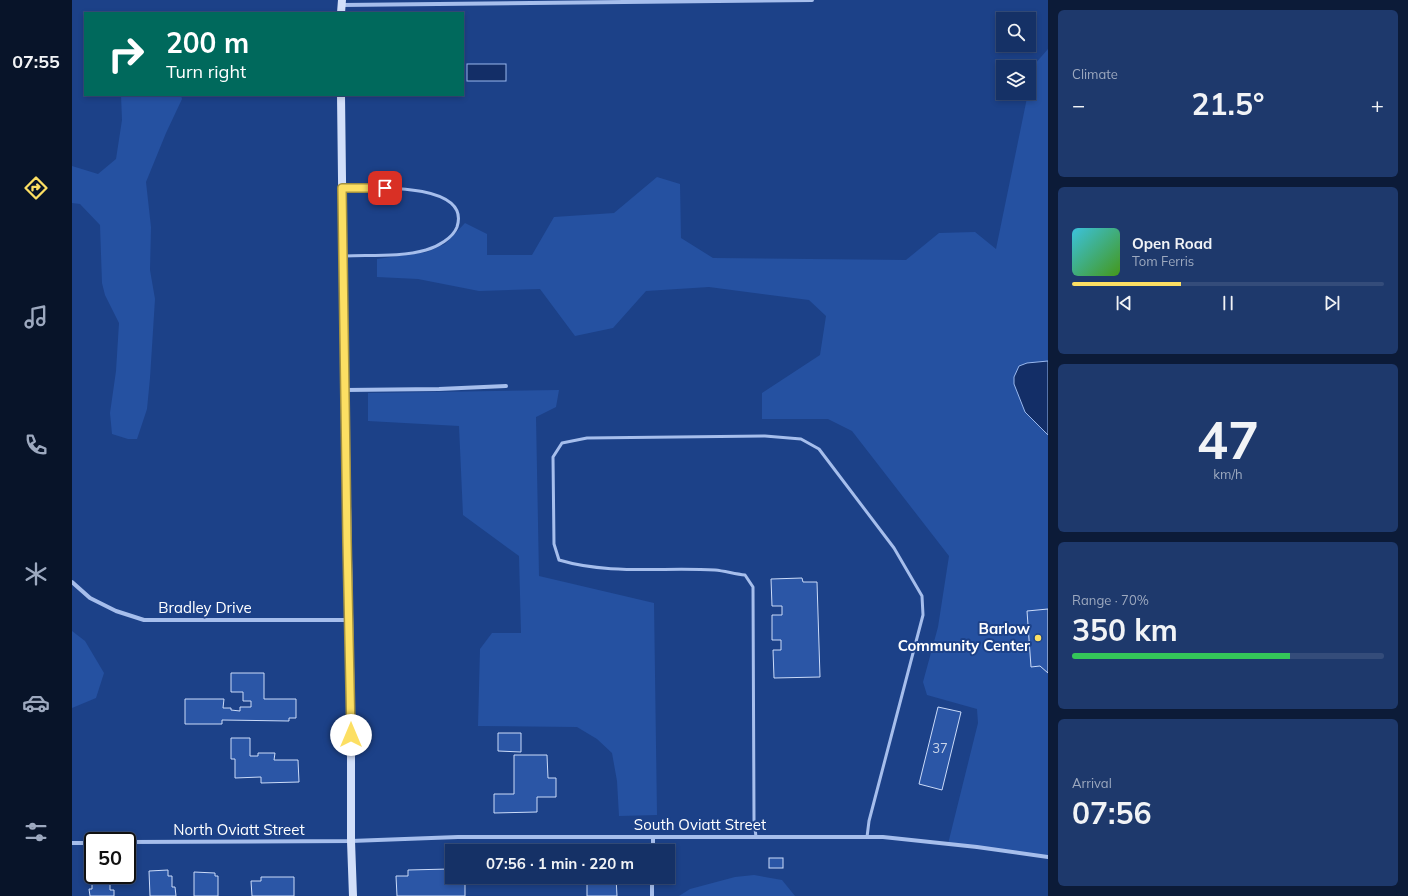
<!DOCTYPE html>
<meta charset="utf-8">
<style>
body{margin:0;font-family:Mulish,sans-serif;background:#1e396c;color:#f1f3f6;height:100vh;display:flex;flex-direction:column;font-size:15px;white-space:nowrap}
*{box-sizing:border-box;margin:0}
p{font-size:13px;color:#9da9bf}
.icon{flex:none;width:22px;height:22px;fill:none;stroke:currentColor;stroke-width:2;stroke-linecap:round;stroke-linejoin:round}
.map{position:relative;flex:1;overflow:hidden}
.side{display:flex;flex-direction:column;gap:10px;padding:10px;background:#0c1b38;width:360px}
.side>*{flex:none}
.guide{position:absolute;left:12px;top:12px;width:380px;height:84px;border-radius:0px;box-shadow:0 2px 6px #0003,0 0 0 1px #344c7a;background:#00695c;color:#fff;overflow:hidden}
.tools{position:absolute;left:924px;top:12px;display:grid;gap:8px}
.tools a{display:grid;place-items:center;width:40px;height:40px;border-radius:0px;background:#153166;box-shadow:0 2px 6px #0003,0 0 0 1px #344c7a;font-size:20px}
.speed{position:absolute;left:12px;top:832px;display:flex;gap:8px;font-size:20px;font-weight:700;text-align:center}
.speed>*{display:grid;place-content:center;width:52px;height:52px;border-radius:50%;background:#153166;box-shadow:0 2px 6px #0003,0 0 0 1px #344c7a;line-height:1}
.speed .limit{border:2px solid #111;border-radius:6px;background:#fff;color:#111}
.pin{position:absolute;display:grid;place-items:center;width:34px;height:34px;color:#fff;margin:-17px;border-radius:8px;box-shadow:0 2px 6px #0006}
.me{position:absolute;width:44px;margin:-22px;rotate:0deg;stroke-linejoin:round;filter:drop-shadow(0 0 3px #0008)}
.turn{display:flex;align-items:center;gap:14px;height:84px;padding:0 16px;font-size:18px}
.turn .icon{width:52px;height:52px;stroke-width:2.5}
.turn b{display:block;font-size:28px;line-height:34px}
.big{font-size:30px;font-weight:700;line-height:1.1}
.side .card{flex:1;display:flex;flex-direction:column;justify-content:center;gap:6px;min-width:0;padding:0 14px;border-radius:6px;background:#1e396c}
.side .dial{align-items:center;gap:0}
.dial b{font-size:52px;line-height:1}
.song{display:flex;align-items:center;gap:12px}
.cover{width:48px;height:48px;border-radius:6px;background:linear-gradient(135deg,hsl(190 70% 55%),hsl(100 70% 35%))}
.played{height:4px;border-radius:2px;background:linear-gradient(90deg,#fcdf63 35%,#344c7a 35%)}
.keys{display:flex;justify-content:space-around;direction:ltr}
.heat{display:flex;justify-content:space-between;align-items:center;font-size:22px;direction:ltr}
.charge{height:6px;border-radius:3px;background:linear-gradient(90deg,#34c759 70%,#344c7a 0)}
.trip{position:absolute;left:373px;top:844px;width:230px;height:40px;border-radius:0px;background:#153166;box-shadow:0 2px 6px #0003,0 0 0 1px #344c7a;font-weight:700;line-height:40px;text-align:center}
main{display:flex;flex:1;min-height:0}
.tab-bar{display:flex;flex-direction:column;width:72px;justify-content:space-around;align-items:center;background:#081429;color:#9da9bf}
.tab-bar .icon{width:28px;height:28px}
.tab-bar .selected{color:#fcdf63}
.tab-bar b{font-size:18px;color:#f1f3f6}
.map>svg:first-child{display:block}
</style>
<main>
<nav class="tab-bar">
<b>07:55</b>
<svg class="icon selected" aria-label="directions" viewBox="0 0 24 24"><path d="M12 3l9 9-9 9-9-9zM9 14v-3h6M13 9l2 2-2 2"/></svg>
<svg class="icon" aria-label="music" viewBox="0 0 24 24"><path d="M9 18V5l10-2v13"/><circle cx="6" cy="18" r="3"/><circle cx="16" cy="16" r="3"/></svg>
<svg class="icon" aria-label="phone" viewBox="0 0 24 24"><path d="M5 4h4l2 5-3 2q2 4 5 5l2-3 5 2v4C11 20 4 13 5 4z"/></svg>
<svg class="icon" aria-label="climate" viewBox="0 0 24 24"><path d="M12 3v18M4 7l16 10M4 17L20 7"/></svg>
<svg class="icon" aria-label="car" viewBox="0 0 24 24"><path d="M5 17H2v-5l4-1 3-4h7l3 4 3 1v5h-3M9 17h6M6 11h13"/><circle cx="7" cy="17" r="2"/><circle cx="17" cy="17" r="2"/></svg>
<svg class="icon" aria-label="filters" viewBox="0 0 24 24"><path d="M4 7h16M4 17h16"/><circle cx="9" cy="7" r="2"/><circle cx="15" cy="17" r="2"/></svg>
</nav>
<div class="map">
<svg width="976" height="896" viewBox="0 0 976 896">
<rect width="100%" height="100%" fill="#1c4188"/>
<g fill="#2551a1">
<polygon points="976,49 976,857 876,844 906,723 905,709 855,695 851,682 866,627 877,556 780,431 756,419 690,419 690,393 748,355 754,316 737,300 637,287 574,291 541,328 503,336 468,289 407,291 346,279 305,277 305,259 355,252 373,244 393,223 415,234 415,255 460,255 482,217 542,213 585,177 608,184 609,238 641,258 834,260 867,233 903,232 924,249 956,93 957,93 962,65"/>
<polygon points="49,95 109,95 110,99 94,133 74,182 79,227 78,270 83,299 78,378 75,409 65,439 56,439 40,434 38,413 44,371 47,323 33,295 30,283 28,225 8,204 0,203 0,166 26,174 44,159 50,120"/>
<polygon points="487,390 484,407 464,417 467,576 582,603 585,815 547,816 545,781 540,753 525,739 505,727 406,726 408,649 420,633 449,633 447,556 391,515 387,426 296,421 296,393"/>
<polygon points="0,631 13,641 32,673 24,698 0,708"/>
<polygon points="682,875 710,880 723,896 607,896 618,889 663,877"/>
</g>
<g fill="#132e67" stroke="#99b8ee">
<rect x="395" y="64" width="39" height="17"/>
<polygon points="976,361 976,435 953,412 942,384 942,377 947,366 955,363"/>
</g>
<g fill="#2b56a6" stroke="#cbdbf9">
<polygon points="730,578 731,582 745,582 748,677 702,678 701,650 709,650 709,640 700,640 700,615 710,615 710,606 700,606 699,579"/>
<polygon points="976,609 976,673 968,666 959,667 955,611"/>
<polygon points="159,673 192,673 192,699 224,699 224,718 217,718 217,721 150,720 150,724 113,724 113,699 152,699 151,708 159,708 159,710 168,711 168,707 179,707 179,701 171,701 171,692 159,692"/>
<polygon points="866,707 889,712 870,790 847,784"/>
<polygon points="426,733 449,733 449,752 426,751"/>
<polygon points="159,738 178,738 178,756 186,756 186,753 203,753 202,760 226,760 227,782 189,783 189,777 163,778 163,759 159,759"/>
<polygon points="442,755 475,755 476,778 484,778 484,797 465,797 465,812 422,813 422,794 442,794"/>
<rect x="697" y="858" width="14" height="10"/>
<polygon points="377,869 377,878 393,878 393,896 325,896 324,876 336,876 336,870"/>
<polygon points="96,870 96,876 100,876 100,887 103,887 104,896 78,896 77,871"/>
<polygon points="122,872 143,873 143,876 146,876 146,896 122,896"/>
<polygon points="189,877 222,877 222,896 180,896 179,881 189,881"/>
<polygon points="522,877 544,877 545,896 515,896 515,884 523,884"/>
<polygon points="38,879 38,890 42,890 42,896 18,896 17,889 20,889 20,880"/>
</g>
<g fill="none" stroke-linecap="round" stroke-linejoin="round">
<g stroke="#a6beec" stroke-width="3">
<path d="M271 188C295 188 400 181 385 227 381 238 365 247 354 250 330 257 299 255 273 256"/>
<path d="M684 837 682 820 681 587 673 575C663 574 653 571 643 570 591 567 537 575 487 560L482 544 481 457 490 443 515 438 693 436 729 439 747 449 822 548 850 596 851 615 797 821 795 837"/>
</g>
<g stroke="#a6beec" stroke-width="4">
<polyline points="270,5 740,0"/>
<polyline points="273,390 367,389 434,386"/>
<polyline points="0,582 18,598 44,611 72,620 276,620"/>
<polyline points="55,842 279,841 386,837 811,837 905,847 976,857"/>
<polyline points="0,843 21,843"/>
<polyline points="581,851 581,837"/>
<polyline points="580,877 580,896"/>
</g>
<g stroke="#d2dff9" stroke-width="8">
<polyline points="269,13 270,0"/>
<polyline points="269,95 272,345 279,719 279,841 281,896"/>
</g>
</g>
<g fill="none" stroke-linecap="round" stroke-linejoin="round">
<defs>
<polyline id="route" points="279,735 275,541 270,188 313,188"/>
</defs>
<use href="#route" stroke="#a49140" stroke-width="10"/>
<use href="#route" stroke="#fcdf63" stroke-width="7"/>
</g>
<circle fill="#fcdf63" stroke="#1c4188" stroke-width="1.5" cx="966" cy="638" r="4"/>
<g text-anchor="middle" stroke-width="4" stroke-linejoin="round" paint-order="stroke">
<g font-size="13" fill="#cad5e9">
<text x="868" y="753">37</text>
</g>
<g font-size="15" fill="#fff" stroke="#1c4188">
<text x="133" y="613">Bradley Drive</text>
<text x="628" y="830">South Oviatt Street</text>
<text x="167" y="835">North Oviatt Street</text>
</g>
<g font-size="15" font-weight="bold" fill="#fff" stroke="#1c4188" text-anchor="end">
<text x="958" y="634">Barlow<tspan x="958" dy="17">Community Center</tspan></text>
</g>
</g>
</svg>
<div class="tools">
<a><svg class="icon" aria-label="search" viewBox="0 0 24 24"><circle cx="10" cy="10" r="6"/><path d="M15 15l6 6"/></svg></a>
<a><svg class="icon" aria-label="layers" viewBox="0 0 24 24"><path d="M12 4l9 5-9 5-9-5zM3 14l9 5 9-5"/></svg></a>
</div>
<div class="speed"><div class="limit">50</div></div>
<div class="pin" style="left:313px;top:188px;background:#d93025"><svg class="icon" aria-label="arrive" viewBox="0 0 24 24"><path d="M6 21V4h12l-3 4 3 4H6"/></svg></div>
<svg class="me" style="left:279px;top:735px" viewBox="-20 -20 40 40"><circle r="19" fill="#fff"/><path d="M0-13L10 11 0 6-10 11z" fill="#fcdf63"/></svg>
<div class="trip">07:56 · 1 min · 220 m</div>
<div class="guide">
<div class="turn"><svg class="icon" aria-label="right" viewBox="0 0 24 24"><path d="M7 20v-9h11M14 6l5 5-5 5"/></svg><div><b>200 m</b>Turn right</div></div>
</div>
</div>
<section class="side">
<div class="card"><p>Climate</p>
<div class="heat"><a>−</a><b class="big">21.5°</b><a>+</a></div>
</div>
<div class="card">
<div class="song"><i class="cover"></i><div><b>Open Road</b><p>Tom Ferris</p></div></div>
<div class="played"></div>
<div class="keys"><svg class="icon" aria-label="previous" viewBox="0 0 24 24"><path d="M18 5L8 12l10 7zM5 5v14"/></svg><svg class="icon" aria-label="pause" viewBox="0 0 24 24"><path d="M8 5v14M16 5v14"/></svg><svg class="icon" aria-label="next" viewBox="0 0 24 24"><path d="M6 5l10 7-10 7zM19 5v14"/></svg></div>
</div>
<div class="card dial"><b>47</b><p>km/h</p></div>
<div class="card"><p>Range · 70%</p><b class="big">350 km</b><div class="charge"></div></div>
<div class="card"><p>Arrival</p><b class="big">07:56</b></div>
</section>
</main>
